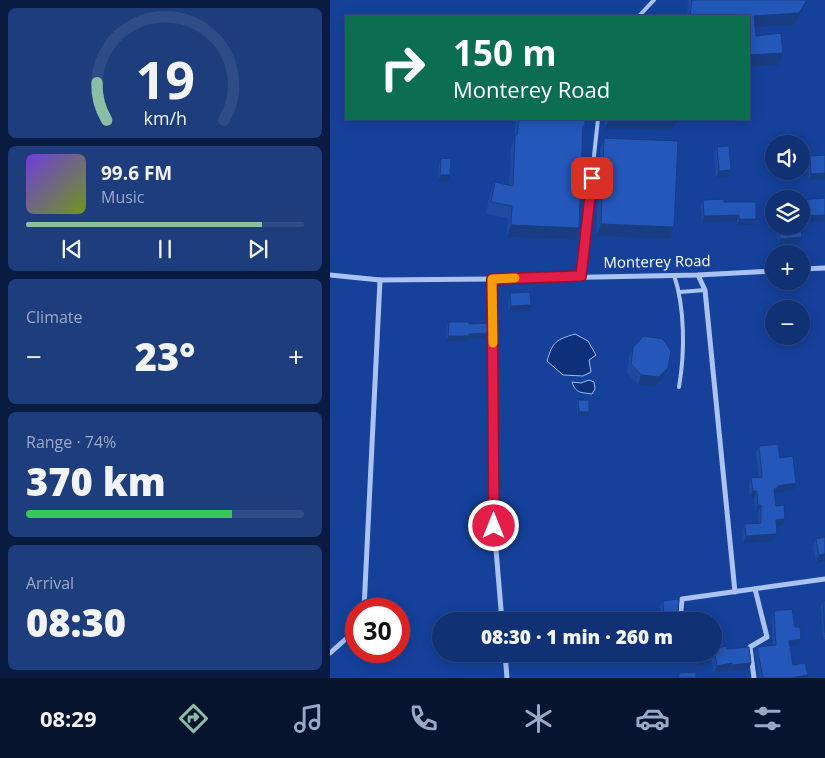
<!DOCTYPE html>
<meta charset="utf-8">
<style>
body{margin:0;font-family:"Open Sans",sans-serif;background:#1e3d7c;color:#f1f3f6;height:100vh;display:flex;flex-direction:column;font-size:19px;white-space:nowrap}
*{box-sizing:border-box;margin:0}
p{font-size:16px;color:#9ca9c5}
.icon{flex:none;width:28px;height:28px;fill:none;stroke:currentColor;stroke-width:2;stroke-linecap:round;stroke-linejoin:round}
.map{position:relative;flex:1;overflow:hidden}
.drawer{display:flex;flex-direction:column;gap:8px;padding:8px;background:#091b40;width:330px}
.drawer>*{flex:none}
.top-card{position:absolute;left:15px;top:15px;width:405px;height:105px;border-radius:0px;box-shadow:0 2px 12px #0003,0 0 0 1px #304c86;background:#0b6e4f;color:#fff;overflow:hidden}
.controls{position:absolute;left:435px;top:135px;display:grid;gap:10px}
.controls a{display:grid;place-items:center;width:45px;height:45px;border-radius:50%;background:#103174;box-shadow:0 2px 12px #0003,0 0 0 1px #304c86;font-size:25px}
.speed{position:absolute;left:15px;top:598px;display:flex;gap:10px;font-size:25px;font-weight:700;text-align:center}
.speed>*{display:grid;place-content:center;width:65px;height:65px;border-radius:50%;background:#103174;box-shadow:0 2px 12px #0003,0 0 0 1px #304c86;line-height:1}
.speed .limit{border:8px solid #d22;background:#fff;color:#111}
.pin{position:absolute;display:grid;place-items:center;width:42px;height:42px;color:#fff;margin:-21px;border-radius:10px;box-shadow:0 2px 8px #0006}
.me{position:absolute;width:55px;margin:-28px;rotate:0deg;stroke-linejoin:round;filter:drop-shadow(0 0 4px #0008)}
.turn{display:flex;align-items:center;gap:18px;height:105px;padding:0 25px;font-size:22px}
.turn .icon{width:65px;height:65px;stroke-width:2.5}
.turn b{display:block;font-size:35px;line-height:42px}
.big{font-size:38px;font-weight:800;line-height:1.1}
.drawer .tile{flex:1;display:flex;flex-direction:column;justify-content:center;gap:8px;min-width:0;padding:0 18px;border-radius:8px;background:#1e3d7c}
.drawer .dial{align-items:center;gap:0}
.dial svg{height:130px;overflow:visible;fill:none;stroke:#304c86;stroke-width:7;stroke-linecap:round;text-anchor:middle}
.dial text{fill:#f1f3f6;stroke:none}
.song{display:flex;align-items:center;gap:15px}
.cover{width:60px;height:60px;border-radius:8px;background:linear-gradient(135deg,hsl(260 70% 55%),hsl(80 70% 35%))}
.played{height:5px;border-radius:2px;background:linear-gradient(90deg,#8abfa5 85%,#304c86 85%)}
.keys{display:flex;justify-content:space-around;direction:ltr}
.heat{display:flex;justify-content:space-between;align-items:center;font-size:28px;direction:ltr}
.charge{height:8px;border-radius:4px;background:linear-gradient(90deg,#34c759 74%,#304c86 0)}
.trip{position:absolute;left:102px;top:612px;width:290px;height:50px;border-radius:25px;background:#103174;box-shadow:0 2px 12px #0003,0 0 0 1px #304c86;font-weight:800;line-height:50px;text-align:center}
.dock{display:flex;height:80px;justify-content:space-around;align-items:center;background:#06142e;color:#9ca9c5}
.dock .icon{width:35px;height:35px}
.dock .on{color:#8abfa5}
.dock b{font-size:22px;color:#f1f3f6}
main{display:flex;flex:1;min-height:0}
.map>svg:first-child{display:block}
</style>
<main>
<section class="drawer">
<div class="tile dial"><svg viewBox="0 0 100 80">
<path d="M14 69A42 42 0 1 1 86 69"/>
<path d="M14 69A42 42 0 0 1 8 46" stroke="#8abfa5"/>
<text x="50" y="56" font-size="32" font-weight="700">19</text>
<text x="50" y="72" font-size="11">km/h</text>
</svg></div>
<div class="tile">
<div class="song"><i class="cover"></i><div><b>99.6 FM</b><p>Music</p></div></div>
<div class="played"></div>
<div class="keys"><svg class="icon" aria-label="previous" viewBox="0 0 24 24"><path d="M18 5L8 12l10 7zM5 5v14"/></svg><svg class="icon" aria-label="pause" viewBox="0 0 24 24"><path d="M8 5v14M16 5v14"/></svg><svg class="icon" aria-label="next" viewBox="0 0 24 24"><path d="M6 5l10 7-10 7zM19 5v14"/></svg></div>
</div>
<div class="tile"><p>Climate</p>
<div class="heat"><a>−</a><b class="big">23°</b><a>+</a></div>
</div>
<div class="tile"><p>Range · 74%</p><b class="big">370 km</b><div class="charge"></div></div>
<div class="tile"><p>Arrival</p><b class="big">08:30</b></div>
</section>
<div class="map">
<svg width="495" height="678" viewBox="0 0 495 678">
<rect width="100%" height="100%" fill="#15419b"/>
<g fill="#0d3078" stroke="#9cbdf6">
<path d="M245 334 258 341 266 355 259 360 261 372 253 376 233 375 217 361C223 341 226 340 245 334Z"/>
<path d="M259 380 264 382 265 389 262 394C251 392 246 394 242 382L251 383Z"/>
</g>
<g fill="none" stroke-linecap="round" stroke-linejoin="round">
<g stroke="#aac3f3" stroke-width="4">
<polyline points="309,16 324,0"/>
<path d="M344 275C355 308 355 352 349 387"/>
<polyline points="251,276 268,119"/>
<polyline points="350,292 375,290"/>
</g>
<g stroke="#aac3f3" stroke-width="5">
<polyline points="471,269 495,268"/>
<polyline points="0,275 50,280 162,279 368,275 444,271"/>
<polyline points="368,275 375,290 405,592"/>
<polyline points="162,279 164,526 172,621"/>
<polyline points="34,609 50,280"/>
<polyline points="350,621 352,599 495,579"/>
<polyline points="0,653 26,630"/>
<polyline points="175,654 177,678"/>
<polyline points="424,678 420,647 437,637 425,589"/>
</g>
</g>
<g fill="#1e4ba0">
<polygon points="358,0 479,0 464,25 425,28 426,36 449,65 419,67 419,16 357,16"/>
<polygon points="185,119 255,119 255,126 253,130 249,228 245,240 177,237 178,218 156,214 160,194 165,182 179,185 181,147 184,139"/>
<polygon points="275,119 347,119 343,130 275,129"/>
<polygon points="274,138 340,239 266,236 270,150"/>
<polygon points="387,147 399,177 386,178 384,153"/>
<polygon points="495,155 495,179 479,180 478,163 480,156"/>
<polygon points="111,158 118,182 108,181 109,164"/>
<polygon points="373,200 394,202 426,219 424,225 407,225 407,221 372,223 371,206"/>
<polygon points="448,226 471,226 469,243 448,244 447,229"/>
<polygon points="180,293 198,311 178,312 178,299"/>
<polygon points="119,322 139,324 160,333 158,338 138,339 137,342 116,341 117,327"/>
<polygon points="303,348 334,378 325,387 308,384 297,373 299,357"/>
<polygon points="248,400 259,412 258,415 247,416 247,403"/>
<polygon points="429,446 450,458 463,490 447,493 445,496 446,506 452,526 446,527 444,541 413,544 412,531 415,524 429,523 428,512 426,512 424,498 420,498 419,486 421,478 429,478 426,453"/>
<polygon points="486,539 495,561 486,563 483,547"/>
<polygon points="333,601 346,621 330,621 331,619 330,607"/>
<polygon points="493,601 495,601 495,639 493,639 491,606"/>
<polygon points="444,611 465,627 471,639 469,645 460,646 463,665 477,678 430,678 425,653 427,647 443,645 442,618"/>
<polygon points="384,649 397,649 421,663 419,670 400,671 400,670 384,673 381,655 381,654 384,654"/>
<polygon points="365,654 380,660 378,664 366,666 364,656"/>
</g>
<g fill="#183d82">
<polygon points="477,0 479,0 464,25 420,28 424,16"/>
<polygon points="453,53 449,65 419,67 419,55"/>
<polygon points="279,119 347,119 343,130 275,129"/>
<polygon points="401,170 399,177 386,178 389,171"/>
<polygon points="495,173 495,179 479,180 481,174"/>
<polygon points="110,175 120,175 118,182 108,181"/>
<polygon points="409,215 407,221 372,223 374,216"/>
<polygon points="495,215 494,221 471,222 471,216"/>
<polygon points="409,219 426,219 424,225 407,225"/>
<polygon points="271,224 344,227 340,239 266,236"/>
<polygon points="181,225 249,228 245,240 177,237"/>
<polygon points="472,237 469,243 448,244 450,239"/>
<polygon points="201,305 198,311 178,312 181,306"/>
<polygon points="160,333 158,338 138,339 137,342 116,341 118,336"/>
<polygon points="338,368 334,378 325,387 308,384 311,375"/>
<polygon points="249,412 259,412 258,415 247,416"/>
<polygon points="466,483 463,490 447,493 445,496 442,496 444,489 448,486"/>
<polygon points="423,491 427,491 424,498 420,498"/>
<polygon points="428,505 431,505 428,512 426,512"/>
<polygon points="455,519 452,526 443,527 446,520"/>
<polygon points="447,534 444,541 413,544 416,536"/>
<polygon points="495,554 495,561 486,563 489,555"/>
<polygon points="348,615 346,621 345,616"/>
<polygon points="471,639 469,645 457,647 459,641"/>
<polygon points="380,660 378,664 366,666 367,663"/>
<polygon points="402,663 400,670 384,673 387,666"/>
<polygon points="421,663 419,670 400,671 402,665"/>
<polygon points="478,675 477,678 461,678"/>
</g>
<g fill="#2357ba" stroke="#183d82">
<polygon points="362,0 477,0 469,13 424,16 426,36 451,33 453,53 419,55 419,16 360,16"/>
<polygon points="189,119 255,119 255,126 253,126 249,228 181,225 182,206 161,202 165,182 183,186 185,135 187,135"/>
<polygon points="274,138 348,141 344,227 271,224"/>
<polygon points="399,146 401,170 389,171 387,147"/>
<polygon points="495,155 495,173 481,174 480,156"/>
<polygon points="111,158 121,159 120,175 110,175"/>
<polygon points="495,198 495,215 471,216 471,200"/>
<polygon points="394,199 394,202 426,202 426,219 409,219 409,215 374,216 373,200"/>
<polygon points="449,226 471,226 472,237 450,239"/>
<polygon points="200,292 201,305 181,306 180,293"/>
<polygon points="119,322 139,322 139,324 160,323 160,333 139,334 139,336 118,336"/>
<polygon points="313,336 333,339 341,351 338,368 329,377 311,375 301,364 303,348"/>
<polygon points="248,400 259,400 259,412 249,412"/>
<polygon points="448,444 450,458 463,456 466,483 448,486 448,488 444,489 446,506 454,505 455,519 446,520 447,534 416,536 415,524 431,523 431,505 428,505 427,491 423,491 421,478 432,477 429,446"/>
<polygon points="495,537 495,554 489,555 486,539"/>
<polygon points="349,599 348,615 345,616 346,621 331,621 330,619 334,619 333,601"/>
<polygon points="493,601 495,601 495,633"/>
<polygon points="462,609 465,627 470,627 471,639 459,641 463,665 475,663 478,675 461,678 433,678 427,647 446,645 444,611"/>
<polygon points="397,646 397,649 419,647 421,663 402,665 402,663 387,666 384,649"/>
<polygon points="365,654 378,654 380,660 367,663"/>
<polygon points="366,672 366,678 349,678 349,673"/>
</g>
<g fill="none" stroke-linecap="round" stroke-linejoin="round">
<defs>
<polyline id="route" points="164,526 162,279 251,276 262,178"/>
</defs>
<use href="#route" stroke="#92132f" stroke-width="12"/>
<use href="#route" stroke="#e11d48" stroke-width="9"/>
<polyline stroke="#f59e0b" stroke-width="9" points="163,343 162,279 185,278"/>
</g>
<g text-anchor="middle" stroke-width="5" stroke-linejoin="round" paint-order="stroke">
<g font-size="15" fill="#fff" stroke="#15419b">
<text transform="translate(327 262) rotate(-1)" y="5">Monterey Road</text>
</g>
</g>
</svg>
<div class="controls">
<a><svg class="icon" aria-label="sound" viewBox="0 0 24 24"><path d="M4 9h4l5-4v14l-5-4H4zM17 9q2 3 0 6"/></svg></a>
<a><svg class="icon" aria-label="layers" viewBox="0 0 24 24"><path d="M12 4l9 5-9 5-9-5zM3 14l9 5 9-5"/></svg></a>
<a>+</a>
<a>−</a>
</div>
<div class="speed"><div class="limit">30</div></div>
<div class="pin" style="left:262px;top:178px;background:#d93025"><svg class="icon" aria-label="arrive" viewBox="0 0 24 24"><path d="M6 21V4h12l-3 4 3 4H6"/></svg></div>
<svg class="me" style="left:164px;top:526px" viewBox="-20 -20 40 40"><circle r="17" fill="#e11d48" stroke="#fff" stroke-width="3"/><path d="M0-11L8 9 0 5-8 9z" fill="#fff"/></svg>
<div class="trip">08:30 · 1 min · 260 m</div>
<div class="top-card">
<div class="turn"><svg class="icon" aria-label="right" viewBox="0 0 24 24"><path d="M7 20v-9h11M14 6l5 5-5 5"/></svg><div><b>150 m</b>Monterey Road</div></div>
</div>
</div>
</main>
<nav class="dock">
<b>08:29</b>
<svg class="icon on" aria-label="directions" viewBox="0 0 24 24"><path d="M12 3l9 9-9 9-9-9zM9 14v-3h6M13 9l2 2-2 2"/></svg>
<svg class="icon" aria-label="music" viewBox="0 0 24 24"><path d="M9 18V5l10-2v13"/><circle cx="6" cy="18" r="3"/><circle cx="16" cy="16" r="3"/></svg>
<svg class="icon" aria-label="phone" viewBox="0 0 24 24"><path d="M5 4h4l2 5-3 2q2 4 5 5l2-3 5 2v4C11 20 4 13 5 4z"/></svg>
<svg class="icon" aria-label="climate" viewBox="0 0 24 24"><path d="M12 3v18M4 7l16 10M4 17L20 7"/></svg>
<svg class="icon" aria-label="car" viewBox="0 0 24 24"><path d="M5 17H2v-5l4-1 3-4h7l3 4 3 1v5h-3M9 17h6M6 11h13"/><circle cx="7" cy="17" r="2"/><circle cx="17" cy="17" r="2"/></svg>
<svg class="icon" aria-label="filters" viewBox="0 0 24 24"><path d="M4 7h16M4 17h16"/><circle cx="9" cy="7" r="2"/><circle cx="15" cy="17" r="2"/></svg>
</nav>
